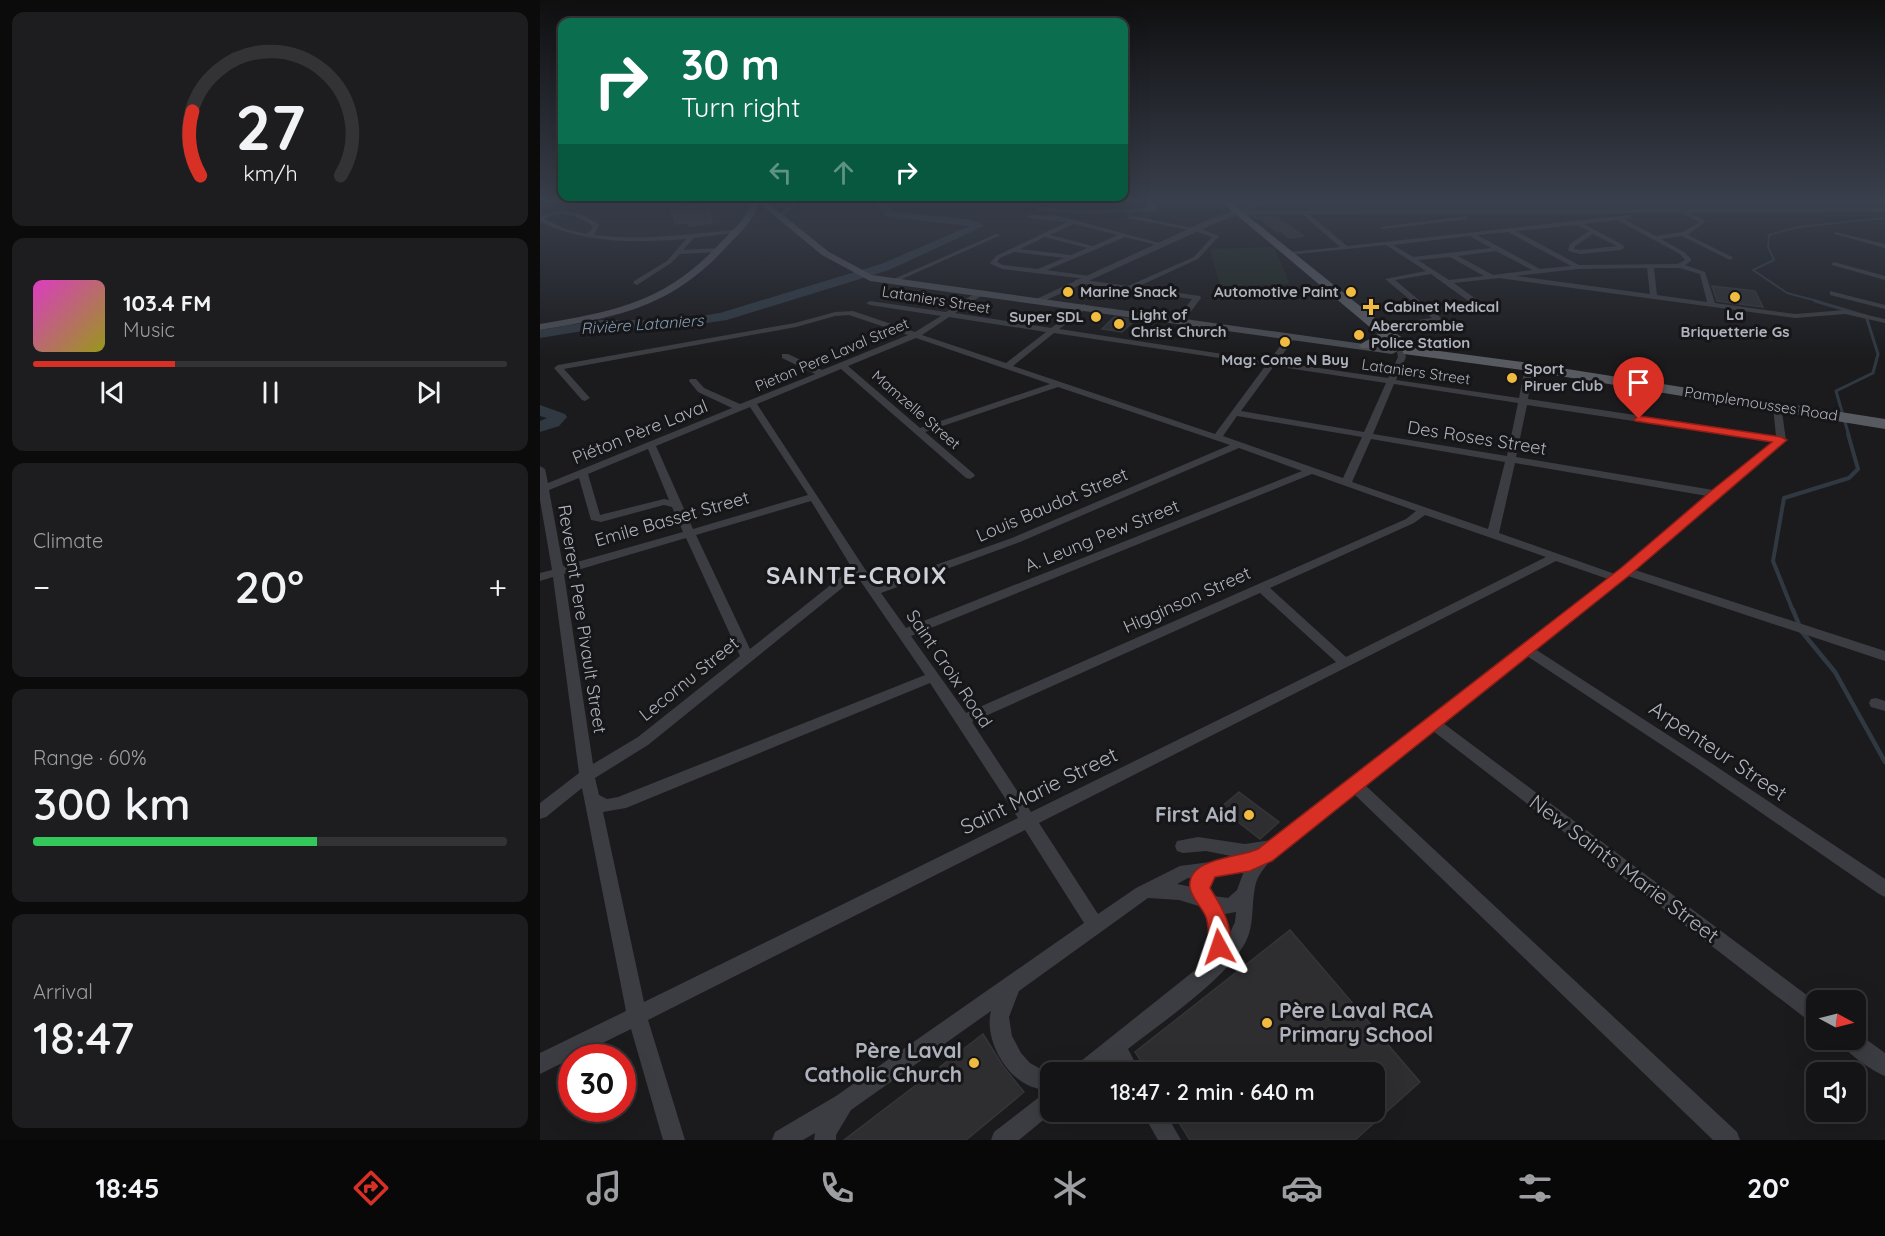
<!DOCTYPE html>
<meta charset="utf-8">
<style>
body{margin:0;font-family:Quicksand,sans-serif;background:#1d1d1f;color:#f1f3f6;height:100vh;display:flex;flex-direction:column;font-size:22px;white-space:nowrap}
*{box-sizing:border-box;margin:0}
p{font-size:20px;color:#9d9ea1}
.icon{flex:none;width:33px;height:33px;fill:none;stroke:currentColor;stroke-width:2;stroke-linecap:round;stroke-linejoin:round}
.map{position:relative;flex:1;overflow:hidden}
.panel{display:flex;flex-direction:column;gap:12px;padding:12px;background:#0b0b0c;width:540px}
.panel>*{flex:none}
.banner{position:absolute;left:18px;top:18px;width:570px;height:183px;border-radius:12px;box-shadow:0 6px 24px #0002,0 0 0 2px #333335;background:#0b6e4f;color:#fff;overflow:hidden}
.needle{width:39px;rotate:97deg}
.fabs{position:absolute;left:1266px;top:990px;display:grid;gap:12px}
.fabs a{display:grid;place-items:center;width:60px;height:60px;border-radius:12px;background:#141416;box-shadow:0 6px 24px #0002,0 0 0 2px #333335;font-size:30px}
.speed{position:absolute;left:18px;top:1044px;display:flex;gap:12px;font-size:30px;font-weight:700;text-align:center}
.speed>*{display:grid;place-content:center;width:78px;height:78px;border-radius:50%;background:#141416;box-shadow:0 6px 24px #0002,0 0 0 2px #333335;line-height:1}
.speed .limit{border:9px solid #d22;background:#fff;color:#111}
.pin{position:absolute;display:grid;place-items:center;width:51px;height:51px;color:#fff;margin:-62px -26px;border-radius:50% 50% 50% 0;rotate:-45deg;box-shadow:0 0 6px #0007}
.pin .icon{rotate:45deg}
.me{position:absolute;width:66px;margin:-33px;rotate:355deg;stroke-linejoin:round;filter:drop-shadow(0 0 4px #0008)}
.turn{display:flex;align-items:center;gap:21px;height:126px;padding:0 24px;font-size:27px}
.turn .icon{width:78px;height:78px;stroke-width:2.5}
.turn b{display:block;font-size:42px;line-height:51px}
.lanes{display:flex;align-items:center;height:57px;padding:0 24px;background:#0003;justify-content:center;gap:30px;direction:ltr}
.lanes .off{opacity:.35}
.big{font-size:45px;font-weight:600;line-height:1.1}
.panel .widget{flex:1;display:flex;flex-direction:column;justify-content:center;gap:9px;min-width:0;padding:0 21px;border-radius:12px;background:#1d1d1f}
.panel .dial{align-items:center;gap:0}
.dial svg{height:156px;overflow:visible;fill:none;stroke:#333335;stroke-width:7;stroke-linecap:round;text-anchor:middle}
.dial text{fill:#f1f3f6;stroke:none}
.song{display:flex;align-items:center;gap:18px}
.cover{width:72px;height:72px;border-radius:9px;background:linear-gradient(135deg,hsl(310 70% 55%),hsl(60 70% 35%))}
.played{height:6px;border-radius:3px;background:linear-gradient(90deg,#d93025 30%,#333335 30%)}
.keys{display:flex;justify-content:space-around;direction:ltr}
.heat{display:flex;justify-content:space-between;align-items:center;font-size:33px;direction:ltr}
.charge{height:9px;border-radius:4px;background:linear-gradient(90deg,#34c759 60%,#333335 0)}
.trip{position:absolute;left:500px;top:1062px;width:345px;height:60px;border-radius:12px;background:#141416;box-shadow:0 6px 24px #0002,0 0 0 2px #333335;font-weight:600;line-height:60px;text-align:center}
.dock{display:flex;height:96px;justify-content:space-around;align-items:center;background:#080809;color:#9d9ea1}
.dock .icon{width:42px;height:42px}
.dock .active{color:#d93025}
.dock b{font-size:27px;color:#f1f3f6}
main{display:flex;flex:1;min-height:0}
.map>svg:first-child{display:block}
</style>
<main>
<section class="panel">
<div class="widget dial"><svg viewBox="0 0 100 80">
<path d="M14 69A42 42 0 1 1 86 69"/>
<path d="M14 69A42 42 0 0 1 10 36" stroke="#d93025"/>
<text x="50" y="56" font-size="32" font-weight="700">27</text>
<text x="50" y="72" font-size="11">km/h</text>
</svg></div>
<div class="widget">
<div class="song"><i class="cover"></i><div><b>103.4 FM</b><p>Music</p></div></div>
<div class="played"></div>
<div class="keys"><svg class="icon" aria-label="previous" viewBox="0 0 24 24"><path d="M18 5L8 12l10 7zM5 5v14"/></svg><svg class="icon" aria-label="pause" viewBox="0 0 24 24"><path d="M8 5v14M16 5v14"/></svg><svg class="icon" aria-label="next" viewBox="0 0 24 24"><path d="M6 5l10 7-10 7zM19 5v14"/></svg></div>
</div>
<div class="widget"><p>Climate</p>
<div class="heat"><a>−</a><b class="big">20°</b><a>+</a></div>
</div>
<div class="widget"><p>Range · 60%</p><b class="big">300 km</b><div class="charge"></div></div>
<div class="widget"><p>Arrival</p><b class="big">18:47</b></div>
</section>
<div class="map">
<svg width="1345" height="1140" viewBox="0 0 1345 1140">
<rect width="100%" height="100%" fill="#1b1b1d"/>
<polygon fill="#212922" points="734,247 750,284 680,286 670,249"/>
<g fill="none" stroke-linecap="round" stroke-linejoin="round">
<g stroke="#303942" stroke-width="2">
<polyline points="102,200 137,200"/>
<polyline points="1281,302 1247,293 1213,270 1234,260 1228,247 1229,235 1258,227 1345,218"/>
</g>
<polyline stroke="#303942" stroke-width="3" points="1275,301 1326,316 1338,354 1333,373 1296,391 1309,436"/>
<polyline stroke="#303942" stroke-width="4" points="1253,611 1233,561 1244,498 1309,478 1318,469 1308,434"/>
<polyline stroke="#303942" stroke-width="4.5" points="1253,610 1262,632 1295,672 1345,762"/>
<g fill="#303942" fill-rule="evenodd">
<polygon points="331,200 341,200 354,212 433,220 444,226 349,270 187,320 133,328 61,328 0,338 0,330 61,320 133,320 180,313 341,264 430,226 347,217"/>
<polygon points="0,405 25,414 27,417 19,426 0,432 0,421 7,418 0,416"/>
</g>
</g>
<g fill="#2e2e31" stroke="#353539" stroke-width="1.5">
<polygon points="168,203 172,223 149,226 148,223 136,224 131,210"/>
<polygon points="713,217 736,217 763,236 749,238 741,231 737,232 721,219"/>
<polygon points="1172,286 1215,291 1223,307 1177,301"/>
<polygon points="574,317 595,320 582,332 562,329"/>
<polygon points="699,792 739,822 720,839 680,808"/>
<polygon points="750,930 880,1082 815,1140 650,1140 632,1112 834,1112 834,1072 608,1072 595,1052"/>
<polygon points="443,1034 463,1066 484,1092 426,1140 304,1140"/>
</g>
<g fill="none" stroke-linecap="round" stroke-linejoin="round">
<g fill="#3c3d42" fill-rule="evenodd">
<polygon points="258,200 264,200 240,218 236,218 236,216"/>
<polygon points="496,200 500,200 499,206 502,207 540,210 610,208 606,200 611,200 617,208 612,212 540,214 498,210 493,206"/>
<path d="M1345 208V212L1149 213 1166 221 1148 235 1192 257 1193 258 1190 260 1142 236 1121 239 1144 252 1151 259V261L1145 265 1165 272 1175 303 1255 314 1305 310 1345 319V323L1305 314 1255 318 959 278 914 283 940 302V306L897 314 902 319 898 321 839 330H836V326L892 318 845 279 886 271 846 245 748 255V253L750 252 800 247 762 214 700 215 697 213 700 211ZM1142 213 1160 222 1143 232 1116 236 1084 219 1092 218 1090 215 807 246 769 214ZM1077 220 1140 254 1145 260 1138 264 1039 265 976 231 1037 225 1049 231 1030 244 1028 251 1040 254 1081 250 1084 248 1083 245 1044 224ZM968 232 1031 266 1000 269 937 235ZM1053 234 1077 246 1040 250 1034 249 1035 246ZM930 236 951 248 873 257 853 245ZM956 251 992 270 953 275 918 256ZM910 257 944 276 909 280 878 260ZM1107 268 1110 294 976 276 1038 269ZM1114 268H1140L1160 274 1167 302 1117 295ZM891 274 931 303 892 311 855 280Z"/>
<path d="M21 210C35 211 48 216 59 225L54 235C102 241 149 234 196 230L199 232 154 238 143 250 181 248 184 250 181 252 140 254 131 263 97 285 93 283 94 281 127 261 146 239C92 243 50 244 0 222V217ZM15 214C29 213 41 218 53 226L51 231 46 234 25 229 4 219Z"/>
<path d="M489 215 519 216 623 244 620 246 585 237 507 270 549 276 550 277 547 279 462 269 451 264 450 263 456 256 527 222 487 218ZM534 224 578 235 553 246 510 235ZM505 237 547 248 531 255 480 249ZM474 252 524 258 498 269 463 265 457 262 460 258Z"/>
<polygon points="589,215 653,228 656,227 679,236 658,259 597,287 660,296 661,298 649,314 642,312 652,299 538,283 534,281 538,279 588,286 654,257 672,237 655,231 587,218"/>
<polygon points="926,216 928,219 843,229 840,227"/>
<polygon points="1295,232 1345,244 1345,248 1295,234"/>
<polygon points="456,234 461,235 353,283 347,282"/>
<polygon points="1294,262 1345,276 1345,280 1292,265 1291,264"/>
<path d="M440 290 447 292 415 313 511 328 544 304 548 306 547 308 519 329 729 361 749 334H752L756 336 737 362 848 378 858 357 857 352 861 350H864L866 357 856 380 979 398 985 367 989 364 993 367 988 399 1236 436 1233 407 1238 404 1241 405 1246 440 1244 442 1095 570 1345 651V661L1088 576 995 649 1165 759 1345 879V897L1339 894 1155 767 987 656 903 723 1276 1002V1023L1269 1021 893 731 825 785 1197 1132 1200 1140H1173L814 794 731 860C724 868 717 876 715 887 711 908 715 926 704 945 682 982 622 1022 588 1049L600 1072H579L572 1062 559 1072H533L536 1065 664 963 670 933 667 916 662 907 639 900 608 898 479 991 469 1017 472 1036 481 1053 490 1063 499 1068 515 1072H510V1112H513L479 1140H451L454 1132 507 1091C496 1089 485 1085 477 1078 459 1064 445 1033 451 1011L311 1110 296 1135V1140H274L275 1133 263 1140H232L235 1132 296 1096 544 923 485 830 108 1020 145 1140H123L91 1029 0 1074V1053L86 1011 42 788 6 817 0 819V803L39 773 13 577 0 581V573L12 570 0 500V466L5 469 8 483 192 408 158 392 149 381 150 379H156L164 388 200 404 275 374 242 358V354H248L282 370 368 335 309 315 295 316 256 327 24 369 50 398 45 401 42 400 14 368 18 365 255 323 295 312 313 311 375 332 401 316 330 305 326 303 330 301 406 312ZM409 317 506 332 466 363 382 335ZM514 333 726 365 675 434 473 366ZM376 338 510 384 380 428 308 366ZM734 366 846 383 824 432 701 411ZM301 369 426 478 430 479 435 476 434 474 385 432 518 387 690 445 472 538 336 586 217 404ZM854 384 978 403 967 456 833 434ZM987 405 1233 442 1173 490 976 457ZM210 407 268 495 153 529 116 446ZM697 416 822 437 803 478 683 436ZM831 439 965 462 948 529 812 482ZM699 448 762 471 366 628 341 593 480 542ZM108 449 129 500 124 499 60 515 48 474ZM975 463 1167 496 1075 574 959 533ZM772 474 876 511 866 519 426 713 371 636ZM39 478 51 520 61 522 124 505 132 507 143 532 23 566 9 490ZM271 501 312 568 210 649 156 535ZM885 515 1006 557 806 657 730 588 874 523ZM146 538 200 656 98 737 53 764 24 574ZM1016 561 1068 579 731 840 705 844 658 837 637 841 635 846 637 851 643 853 666 851 701 858 640 866 596 888 558 914 499 823ZM317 576 385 675 78 797 67 799 59 795 55 778 108 745ZM720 593 796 662 491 812 432 722ZM390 683 478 818 104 1002 63 812 86 808ZM704 871 697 890 688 898 674 896 669 885C674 871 691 875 704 871ZM648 878H653L652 887 637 884ZM696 912 695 922 688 937 685 914Z"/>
<polygon points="1290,291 1345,305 1345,309 1290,295"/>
<polygon points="1336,698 1345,701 1345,711 1331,707 1329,703 1331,699"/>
<path d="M1316 1032 1345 1053V1076C1332 1071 1304 1052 1300 1040H1316Z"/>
<polygon points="602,1112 625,1112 641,1140 618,1140"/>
</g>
<polygon fill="#3c3d42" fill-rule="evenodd" points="727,200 736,200 676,223 502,302 494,300 670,219"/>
<path fill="#4a4c52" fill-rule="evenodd" d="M212 200H224L289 252 332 275 852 348 858 351 852 354 330 281 282 255 219 203C214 220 201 232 189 244 133 307 79 317 0 330V324C78 311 128 301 183 240 195 228 208 217 212 200Z"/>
<g fill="#585a61" fill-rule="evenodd">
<polygon points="679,200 688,200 850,330 868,341 866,344 861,345 848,339 831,348 821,348 819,345 838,334"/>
<polygon points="869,347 989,363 1345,419 1345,429 989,371 864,354 862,351"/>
</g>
</g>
<linearGradient id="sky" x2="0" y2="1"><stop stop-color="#0f0f10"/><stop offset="0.56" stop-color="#393f4c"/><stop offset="1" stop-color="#393f4c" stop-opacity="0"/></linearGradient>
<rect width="1345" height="359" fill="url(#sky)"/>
<path fill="#d93025" stroke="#8d1f18" stroke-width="1.5" d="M1099 416 1241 437 1247 440 1091 574 732 861 710 871 675 877 670 888C682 907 697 932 687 954L679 957 672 954C667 942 670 929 666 917 662 907 652 899 650 888 646 857 700 858 718 849L1081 568 1171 491 1232 442 1095 421 1094 419Z"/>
<g fill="#f1bb3f" stroke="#161618" stroke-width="2">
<circle cx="528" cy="292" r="6"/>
<circle cx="811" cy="292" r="6"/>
<circle cx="1195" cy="297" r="6"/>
<path d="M828 298h6v6h6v6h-6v6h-6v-6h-6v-6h6z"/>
<circle cx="556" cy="317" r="6"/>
<circle cx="579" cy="324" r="6"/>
<circle cx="819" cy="335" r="6"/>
<circle cx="745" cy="342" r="6"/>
<circle cx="972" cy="378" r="6"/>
<circle cx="709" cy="815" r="6"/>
<circle cx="727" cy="1023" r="6"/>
<circle cx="434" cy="1063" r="6"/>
</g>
<g text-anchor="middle" stroke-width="6" stroke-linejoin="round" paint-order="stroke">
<g font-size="15" font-weight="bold" fill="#aeb2bc" stroke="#161618" text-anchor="start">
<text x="540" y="297">Marine Snack</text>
<text x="799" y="297" text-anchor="end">Automotive Paint</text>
<text x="844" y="312">Cabinet Medical</text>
<text x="591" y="320">Light of<tspan x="591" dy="17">Christ Church</tspan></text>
<text x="1195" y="320" text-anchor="middle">La<tspan x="1195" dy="17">Briquetterie Gs</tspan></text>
<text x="544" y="322" text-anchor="end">Super SDL</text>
<text x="831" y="331">Abercrombie<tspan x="831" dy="17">Police Station</tspan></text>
<text x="745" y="365" text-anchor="middle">Mag: Come N Buy</text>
<text x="984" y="374">Sport<tspan x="984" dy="17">Piruer Club</tspan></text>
</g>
<g font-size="15" fill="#aeb2bc" stroke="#161618">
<text transform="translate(396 300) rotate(9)" y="5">Lataniers Street</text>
<text transform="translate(292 355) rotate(-23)" y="5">Pieton Pere Laval Street</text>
<text transform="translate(876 372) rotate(8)" y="5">Lataniers Street</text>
<text transform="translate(1221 404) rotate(9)" y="5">Pamplemousses Road</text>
<text transform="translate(376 410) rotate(41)" y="5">Mamzelle Street</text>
</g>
<g font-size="16" font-style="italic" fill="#869eb6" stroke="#161618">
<text transform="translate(102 324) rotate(-4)" y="6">Rivière Lataniers</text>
</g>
<g font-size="18" fill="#aeb2bc" stroke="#161618">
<text transform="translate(100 432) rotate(-22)" y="6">Piéton Père Laval</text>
<text transform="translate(937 438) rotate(9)" y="6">Des Roses Street</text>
<text transform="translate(512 505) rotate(-23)" y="6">Louis Baudot Street</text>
<text transform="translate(132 519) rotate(-16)" y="6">Emile Basset Street</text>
<text transform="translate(562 536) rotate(-22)" y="6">A. Leung Pew Street</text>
<text transform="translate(647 600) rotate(-24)" y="6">Higginson Street</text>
<text transform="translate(42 619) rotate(81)" y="6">Reverent Pere Pivault Street</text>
<text transform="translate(409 669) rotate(56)" y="6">Saint Croix Road</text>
<text transform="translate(149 679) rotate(-39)" y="6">Lecornu Street</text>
</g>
<g font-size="21" fill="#aeb2bc" stroke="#161618">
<text transform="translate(1178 751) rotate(34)" y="7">Arpenteur Street</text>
<text transform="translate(499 791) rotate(-26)" y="7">Saint Marie Street</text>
<text transform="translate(1084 869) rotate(37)" y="7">New Saints Marie Street</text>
</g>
<g font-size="21" font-weight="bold" fill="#aeb2bc" stroke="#161618" text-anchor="end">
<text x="697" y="822">First Aid</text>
<text x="739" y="1018" text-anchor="start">Père Laval RCA<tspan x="739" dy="24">Primary School</tspan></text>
<text x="422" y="1058">Père Laval<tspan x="422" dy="24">Catholic Church</tspan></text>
</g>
<g font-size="24" font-weight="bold" letter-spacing="1.5" fill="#cfd1d8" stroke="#161618">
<text x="317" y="584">SAINTE-CROIX</text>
</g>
</g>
</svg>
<div class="fabs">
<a><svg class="needle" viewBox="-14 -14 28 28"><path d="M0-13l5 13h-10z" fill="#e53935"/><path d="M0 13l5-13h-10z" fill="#9d9ea1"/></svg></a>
<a><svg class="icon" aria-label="sound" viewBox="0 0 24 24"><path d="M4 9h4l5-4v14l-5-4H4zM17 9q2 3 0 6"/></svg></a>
</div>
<div class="speed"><div class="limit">30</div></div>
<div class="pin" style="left:1099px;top:419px;background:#d93025"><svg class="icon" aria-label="arrive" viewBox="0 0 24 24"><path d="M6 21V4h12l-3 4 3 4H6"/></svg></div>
<svg class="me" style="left:679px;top:947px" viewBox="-20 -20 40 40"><path d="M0-17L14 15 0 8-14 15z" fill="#d93025" stroke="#fff" stroke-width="4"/></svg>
<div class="trip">18:47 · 2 min · 640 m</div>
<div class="banner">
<div class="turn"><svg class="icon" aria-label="right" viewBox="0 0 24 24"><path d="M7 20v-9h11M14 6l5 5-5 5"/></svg><div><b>30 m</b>Turn right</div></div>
<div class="lanes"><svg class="icon off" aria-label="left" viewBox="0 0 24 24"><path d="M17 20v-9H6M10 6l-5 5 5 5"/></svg><svg class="icon off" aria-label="ahead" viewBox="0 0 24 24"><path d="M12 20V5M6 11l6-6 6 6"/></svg><svg class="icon" aria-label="right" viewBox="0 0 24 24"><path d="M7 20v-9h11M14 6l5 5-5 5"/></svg></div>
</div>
</div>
</main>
<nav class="dock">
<b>18:45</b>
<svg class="icon active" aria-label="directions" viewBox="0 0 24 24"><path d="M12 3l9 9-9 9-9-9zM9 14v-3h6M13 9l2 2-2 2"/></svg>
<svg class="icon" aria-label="music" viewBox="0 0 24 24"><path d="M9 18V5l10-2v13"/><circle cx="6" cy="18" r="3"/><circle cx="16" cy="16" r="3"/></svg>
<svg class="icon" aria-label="phone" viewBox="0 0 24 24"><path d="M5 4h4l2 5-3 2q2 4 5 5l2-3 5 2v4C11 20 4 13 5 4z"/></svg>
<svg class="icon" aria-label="climate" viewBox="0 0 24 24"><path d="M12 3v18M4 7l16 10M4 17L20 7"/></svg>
<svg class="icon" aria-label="car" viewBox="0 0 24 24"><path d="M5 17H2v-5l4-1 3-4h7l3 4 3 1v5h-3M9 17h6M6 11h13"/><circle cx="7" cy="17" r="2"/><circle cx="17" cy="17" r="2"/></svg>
<svg class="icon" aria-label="filters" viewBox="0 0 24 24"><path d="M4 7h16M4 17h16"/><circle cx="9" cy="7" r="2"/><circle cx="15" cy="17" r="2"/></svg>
<b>20°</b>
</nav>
